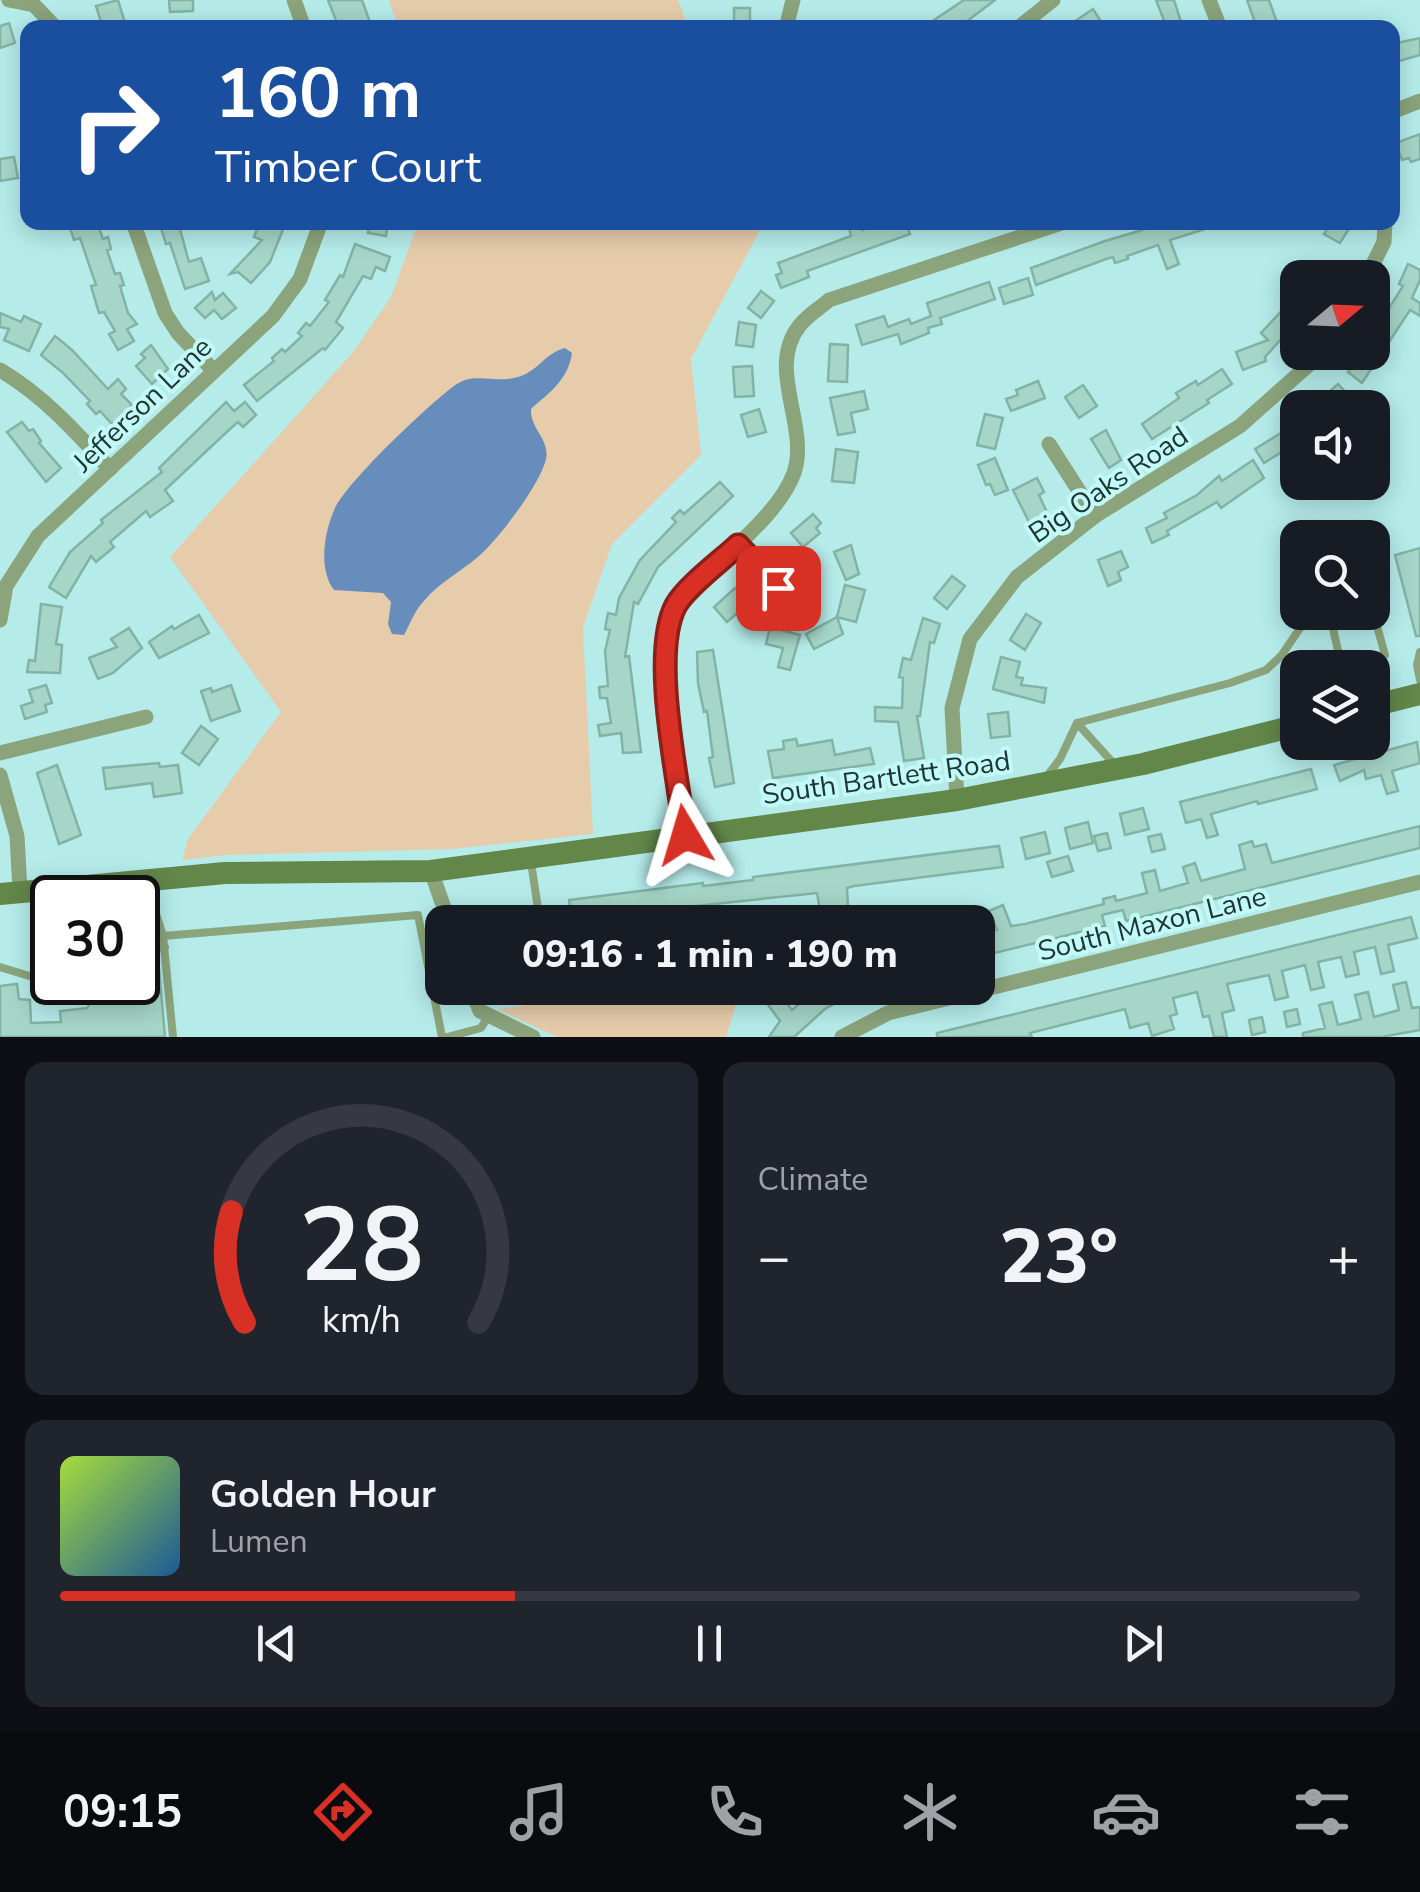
<!DOCTYPE html>
<meta charset="utf-8">
<style>
body{margin:0;font-family:"Nunito Sans",sans-serif;background:#20242c;color:#f1f3f6;height:100vh;display:flex;flex-direction:column;font-size:38px;white-space:nowrap}
*{box-sizing:border-box;margin:0}
p{font-size:32px;color:#9ea1a6}
.icon{flex:none;width:55px;height:55px;fill:none;stroke:currentColor;stroke-width:2;stroke-linecap:round;stroke-linejoin:round}
.map{position:relative;height:1037px;overflow:hidden}
.drawer{display:flex;flex-direction:column;gap:25px;padding:25px;background:#0d0f14;flex:1}
.drawer>*{flex:none}
.top-card{position:absolute;left:20px;top:20px;width:1380px;height:210px;border-radius:20px;box-shadow:0 5px 25px #0003;background:#1a4fa0;color:#fff;overflow:hidden}
.needle{width:65px;rotate:71deg}
.buttons{position:absolute;left:1280px;top:260px;display:grid;gap:20px}
.buttons a{display:grid;place-items:center;width:110px;height:110px;border-radius:20px;background:#171b24;box-shadow:0 5px 25px #0003;font-size:50px}
.speed{position:absolute;left:30px;top:875px;display:flex;gap:20px;font-size:50px;font-weight:700;text-align:center}
.speed>*{display:grid;place-content:center;width:130px;height:130px;border-radius:50%;background:#171b24;box-shadow:0 5px 25px #0003;line-height:1}
.speed .limit{border:5px solid #111;border-radius:15px;background:#fff;color:#111}
.pin{position:absolute;display:grid;place-items:center;width:85px;height:85px;color:#fff;margin:-42px;border-radius:20px;box-shadow:0 5px 15px #0006}
.me{position:absolute;width:110px;margin:-55px;rotate:353deg;stroke-linejoin:round;filter:drop-shadow(0 0 8px #0008)}
.turn{display:flex;align-items:center;gap:35px;height:210px;padding:0 30px;font-size:45px}
.turn .icon{width:130px;height:130px;stroke-width:2.5}
.turn b{display:block;font-size:70px;line-height:85px}
.big{font-size:75px;font-weight:800;line-height:1.1}
.drawer .card{flex:1;display:flex;flex-direction:column;justify-content:center;gap:15px;min-width:0;padding:0 35px;border-radius:20px;background:#20242c}
.drawer .dial{align-items:center;gap:0}
.dial svg{height:260px;overflow:visible;fill:none;stroke:#363941;stroke-width:7;stroke-linecap:round;text-anchor:middle}
.dial text{fill:#f1f3f6;stroke:none}
.song{display:flex;align-items:center;gap:30px}
.cover{width:120px;height:120px;border-radius:15px;background:linear-gradient(135deg,hsl(80 70% 55%),hsl(210 70% 35%))}
.played{height:10px;border-radius:5px;background:linear-gradient(90deg,#d93025 35%,#363941 35%)}
.keys{display:flex;justify-content:space-around;direction:ltr}
.heat{display:flex;justify-content:space-between;align-items:center;font-size:55px;direction:ltr}
.drawer .tiles{flex:1;display:grid;gap:25px;grid-template-columns:1fr 1fr}
.card:last-child{grid-column:span 2}
.trip{position:absolute;left:425px;top:905px;width:570px;height:100px;border-radius:20px;background:#171b24;box-shadow:0 5px 25px #0003;font-weight:800;line-height:100px;text-align:center}
.tab-bar{display:flex;height:160px;justify-content:space-around;align-items:center;background:#090b0e;color:#9ea1a6}
.tab-bar .icon{width:70px;height:70px}
.tab-bar .current{color:#d93025}
.tab-bar b{font-size:45px;color:#f1f3f6}
.map>svg:first-child{display:block}
</style>
<div class="map">
<svg width="1420" height="1037" viewBox="0 0 1420 1037">
<rect width="100%" height="100%" fill="#b5ecea"/>
<g fill="#e6ccaa">
<polygon points="389,0 678,0 688,27 398,27"/>
<polygon points="418,223 757,223 760,230 691,359 701,455 612,544 583,627 593,834 451,849 225,855 182,860 188,839 281,712 170,557 354,351 391,297"/>
<polygon points="575,988 741,988 726,1037 557,1037 497,1009 576,999"/>
</g>
<path fill="#678dbc" d="M565 348 572 353C568 380 550 392 531 409 530 429 550 439 546 459 540 485 499 538 479 556 461 572 439 582 424 601 415 610 410 624 404 635L392 634 388 624 391 602 383 593 334 590C318 569 324 532 335 508 349 480 427 406 454 386 473 371 493 383 514 378 538 373 543 354 565 348Z"/>
<g fill="#a5d6c7" stroke="#83b3a4" stroke-width="2.5">
<polygon points="118,0 125,23 103,28 96,6"/>
<polygon points="169,0 193,0 193,11 170,12"/>
<polygon points="328,0 362,0 372,28 343,28 341,21 337,23"/>
<polygon points="964,0 995,0 958,28 922,28"/>
<polygon points="1156,0 1174,0 1183,28 1167,28"/>
<polygon points="1247,0 1269,0 1279,28 1257,28"/>
<rect x="734" y="8" width="16" height="20"/>
<polygon points="1093,9 1105,28 1065,28"/>
<polygon points="9,23 15,43 0,48 0,26"/>
<polygon points="1420,38 1420,55 1392,63 1392,44"/>
<polygon points="1420,134 1420,159 1411,162 1409,158 1402,160 1396,143"/>
<polygon points="14,157 18,178 0,181 0,159"/>
<polygon points="68,222 97,222 103,239 108,237 111,249 107,250 115,274 120,273 124,285 120,286 128,313 137,324 127,329 134,341 118,350 109,334 115,331 104,312 99,313 91,286 96,285 80,238 74,240"/>
<polygon points="178,222 189,262 201,258 209,281 185,289 170,243 166,244 161,228"/>
<polygon points="260,222 286,222 270,262 251,283 238,272 230,274 262,240 254,237"/>
<polygon points="370,222 388,222 386,236 368,233"/>
<polygon points="889,222 905,222 910,234 807,271 809,277 781,288 776,275 782,273 778,263 851,236 849,228 859,224 862,230"/>
<polygon points="1169,222 1217,222 1218,225 1170,240 1179,264 1167,269 1158,245 1127,256 1128,259 1115,263 1113,257 1106,259 1036,285 1031,268 1105,241"/>
<polygon points="1331,222 1343,222 1350,227 1340,243 1324,234"/>
<polygon points="355,244 390,257 385,271 376,267 371,279 363,276 336,322 343,328 325,350 323,348 257,401 244,385 274,361 272,358 282,349 285,352 302,336 298,333 306,323 310,326 329,302 325,300 340,275 343,277"/>
<polygon points="1408,264 1420,270 1420,280 1412,298 1420,303 1420,316 1410,310 1362,383 1348,372 1363,352 1372,352 1372,335 1403,286 1399,284"/>
<polygon points="1028,278 1033,295 1004,304 999,288"/>
<polygon points="989,282 995,299 940,318 942,324 928,328 929,333 901,344 898,334 862,345 856,325 884,316 888,327 909,319 911,324 931,316 927,303"/>
<polygon points="1298,286 1298,318 1295,315 1290,320 1295,324 1265,357 1266,361 1243,370 1236,352 1268,340 1261,333 1286,306 1282,302"/>
<polygon points="761,291 774,301 761,318 748,308"/>
<polygon points="212,292 215,300 223,293 236,308 222,319 214,310 205,318 195,308"/>
<polygon points="0,313 21,322 24,316 41,324 29,351 4,340 9,329 0,327"/>
<polygon points="739,322 756,325 753,347 736,345"/>
<polygon points="55,336 72,350 108,389 118,379 126,389 121,394 132,405 112,424 100,411 96,414 87,404 90,401 63,373 41,355"/>
<polygon points="830,344 848,345 847,382 828,381"/>
<polygon points="151,345 168,369 152,384 136,366 145,358 141,354"/>
<polygon points="752,366 754,396 735,397 733,367"/>
<polygon points="1222,369 1232,384 1207,400 1209,403 1152,439 1142,424 1179,398 1176,393 1196,381 1198,385"/>
<polygon points="1038,381 1045,398 1011,411 1006,399 1018,395 1016,390"/>
<polygon points="1338,384 1350,397 1338,408 1311,408"/>
<polygon points="1083,385 1097,406 1079,418 1065,397"/>
<polygon points="864,391 868,409 851,413 855,432 838,435 830,398"/>
<polygon points="226,402 234,411 245,402 256,415 243,427 238,422 231,428 165,490 173,501 150,517 146,511 110,542 114,547 96,562 91,556 66,598 49,587 70,552 103,523 101,520 162,472 159,468"/>
<polygon points="759,409 766,432 748,437 741,415"/>
<polygon points="985,414 1003,418 995,449 977,445"/>
<polygon points="22,422 29,431 33,429 41,441 39,443 61,468 46,482 7,432"/>
<polygon points="1298,423 1298,442 1264,463 1255,449 1281,433 1283,436"/>
<polygon points="1106,430 1121,460 1109,468 1091,439"/>
<polygon points="836,449 858,452 854,483 832,481"/>
<polygon points="995,458 1008,490 995,495 990,484 986,485 978,465"/>
<polygon points="1253,460 1264,478 1221,508 1217,502 1167,531 1169,535 1152,543 1146,528 1167,518 1164,513 1197,495 1219,476 1222,481"/>
<polygon points="1037,478 1044,492 1039,495 1050,519 1032,528 1013,490"/>
<polygon points="720,482 733,496 658,567 638,604 634,602 625,657 629,656 641,752 623,753 621,733 600,736 598,725 611,723 607,698 600,698 599,687 608,686 605,651 610,630 605,629 608,613 616,615 619,598 640,560 676,522 672,518 680,510 684,514"/>
<polygon points="813,514 821,523 816,528 820,533 803,547 791,533"/>
<polygon points="851,545 859,574 846,580 834,552"/>
<polygon points="1420,548 1420,636 1416,636 1395,555"/>
<polygon points="1121,551 1128,567 1118,572 1121,580 1108,586 1098,560"/>
<polygon points="952,576 965,586 947,609 934,598"/>
<polygon points="845,585 865,590 856,622 837,617 843,634 814,649 806,634 837,617"/>
<polygon points="735,588 749,603 727,622 714,607"/>
<polygon points="41,604 62,607 56,644 62,645 60,673 27,672 29,660 35,661"/>
<polygon points="1026,614 1041,623 1025,650 1010,640"/>
<polygon points="199,615 209,633 159,658 149,642 172,626 174,629"/>
<polygon points="923,618 940,624 934,643 930,642 920,716 917,716 924,758 904,761 898,722 875,721 875,707 902,708 903,678 899,677 903,658 911,660"/>
<polygon points="770,627 800,635 790,670 778,667 783,648 766,644"/>
<polygon points="129,628 142,648 113,673 98,679 89,658 117,647 111,639"/>
<polygon points="713,650 734,783 715,787 709,758 713,757 707,711 704,712 698,683 697,652"/>
<polygon points="1001,657 1020,662 1016,677 1023,678 1021,685 1046,688 1044,703 993,689"/>
<polygon points="46,685 52,703 45,705 47,712 25,719 21,706 33,702 29,690"/>
<polygon points="231,685 240,711 211,721 201,691 211,688 212,692"/>
<polygon points="1008,712 1010,736 991,738 988,714"/>
<polygon points="201,726 218,739 199,765 182,753"/>
<polygon points="796,739 798,746 832,740 835,755 870,748 874,764 773,778 768,751 784,749 783,741"/>
<polygon points="1417,742 1420,763 1392,771 1398,791 1387,794 1381,775 1366,779 1364,770 1340,781 1334,765"/>
<polygon points="159,763 160,767 178,765 182,793 154,797 152,783 106,789 103,768"/>
<polygon points="57,765 81,835 59,844 37,773"/>
<polygon points="1311,769 1317,789 1258,804 1257,801 1211,814 1218,835 1207,838 1201,819 1186,823 1180,802"/>
<polygon points="1143,808 1149,829 1125,835 1120,814"/>
<polygon points="1088,822 1093,843 1070,849 1065,828"/>
<polygon points="1420,826 1420,848 1126,921 1123,910 1102,915 1105,926 978,957 978,935 997,930 989,911 1003,905 1011,926 1025,924 1104,904 1103,899 1115,896 1116,901 1147,893 1142,873 1155,870 1160,891 1188,883 1183,867 1195,863 1201,881 1245,869 1239,845 1252,841 1254,847 1266,844 1272,863"/>
<polygon points="1045,832 1050,853 1026,859 1021,838"/>
<polygon points="1107,833 1111,848 1098,851 1094,836"/>
<polygon points="1161,834 1165,849 1152,852 1148,837"/>
<polygon points="999,846 1003,867 854,886 847,888 848,907 820,910 817,893 676,908 678,922 662,922 660,907 638,909 640,922 584,922 583,917 572,918 569,900 703,883 703,886 753,880 753,877"/>
<polygon points="1068,856 1073,871 1052,877 1047,862"/>
<polygon points="1411,917 1417,938 1388,945 1394,971 1381,974 1375,947 1354,952 1359,974 1346,977 1341,957 1318,962 1324,987 1311,990 1305,965 1282,971 1288,997 1275,1000 1269,975 1227,984 1234,1010 1222,1013 1227,1037 1214,1037 1209,1016 1203,1017 1197,992 1173,998 1177,1014 1170,1016 1174,1029 1152,1036 1148,1023 1130,1028 1125,1009 1030,1033 1032,1037 937,1037 937,1033"/>
<polygon points="138,968 159,969 165,1037 0,1037 0,986 17,984 19,999 30,1000 31,1023 61,1022 60,1011 87,1008 102,982 138,982"/>
<polygon points="1406,982 1412,1008 1420,1007 1420,1030 1381,1037 1303,1037 1303,1033 1325,1028 1319,1005 1332,1002 1338,1025 1361,1019 1355,995 1368,992 1374,1017 1399,1010 1393,985"/>
<polygon points="817,988 862,988 825,1009 794,1037 769,1037 780,1021 763,998 776,989 792,1010"/>
<polygon points="1297,1009 1300,1024 1287,1027 1284,1012"/>
<polygon points="1262,1017 1265,1032 1252,1035 1249,1020"/>
</g>
<g fill="none" stroke-linecap="round" stroke-linejoin="round">
<g stroke="#8ba47c" stroke-width="8">
<polyline points="1329,612 1341,663 1361,659"/>
<polyline points="1420,652 1417,665 1420,680"/>
<polyline points="1364,668 1361,659 1385,655 1372,608"/>
<polyline points="1077,723 1114,764"/>
<polyline points="1047,776 1060,759 1077,723 1230,683 1266,670 1281,656 1311,612"/>
<polyline points="531,862 540,922"/>
<polyline points="147,885 163,936 173,1037"/>
<polyline points="163,936 418,915 442,1037"/>
<polyline points="138,950 165,947"/>
<polyline points="0,967 36,978 52,978"/>
<polyline points="476,1001 559,988"/>
<polyline points="447,1037 481,1028 489,1015"/>
</g>
<g stroke="#8ba47c" stroke-width="15">
<polyline points="9,0 34,5 56,28"/>
<polyline points="294,0 304,28"/>
<polyline points="1209,0 1220,28"/>
<polyline points="786,28 793,0"/>
<polyline points="1018,28 1053,0"/>
<polyline points="1392,112 1420,101"/>
<polyline points="133,222 165,313 178,333 213,370"/>
<polyline points="1366,278 1384,242 1385,222"/>
<path d="M0 370C44 396 76 432 110 469"/>
<polyline points="1049,444 1095,516"/>
<polyline points="738,545 778,588 796,594"/>
<polyline points="0,620 6,586 38,536 273,316 300,279 321,222"/>
<polyline points="0,753 146,717"/>
<polyline points="0,775 17,836 20,891"/>
<polyline points="957,800 952,708 970,639 1017,577 1095,516 1240,426 1312,362 1318,352"/>
<path d="M685 835C678 780 648 648 677 603 686 589 704 577 716 566 742 540 781 508 794 473 810 426 765 368 800 325 808 315 820 308 829 300L1065 222"/>
<polyline points="431,871 449,922"/>
<polyline points="471,988 480,1011 533,1037"/>
<polyline points="842,1037 888,1013 1420,882"/>
</g>
<g stroke="#628749" stroke-width="22">
<polyline points="1372,706 1420,694"/>
<polyline points="0,894 225,873 431,871 957,800 1143,764 1298,725"/>
</g>
</g>
<g fill="none" stroke-linecap="round" stroke-linejoin="round">
<defs>
<path id="route" d="M685 835C678 778 650 653 676 605 687 586 721 561 738 545L778 588"/>
</defs>
<use href="#route" stroke="#8d1f18" stroke-width="25"/>
<use href="#route" stroke="#d93025" stroke-width="18"/>
</g>
<g text-anchor="middle" stroke-width="8" stroke-linejoin="round" paint-order="stroke">
<g font-size="28" fill="#1f3534" stroke="#c2faf8">
<text transform="translate(142 404) rotate(-44)" y="10">Jefferson Lane</text>
<text transform="translate(1108 484) rotate(-34)" y="10">Big Oaks Road</text>
<text transform="translate(886 777) rotate(-8)" y="10">South Bartlett Road</text>
<text transform="translate(1152 923) rotate(-14)" y="10">South Maxon Lane</text>
</g>
</g>
</svg>
<div class="buttons">
<a><svg class="needle" viewBox="-14 -14 28 28"><path d="M0-13l5 13h-10z" fill="#e53935"/><path d="M0 13l5-13h-10z" fill="#9ea1a6"/></svg></a>
<a><svg class="icon" aria-label="sound" viewBox="0 0 24 24"><path d="M4 9h4l5-4v14l-5-4H4zM17 9q2 3 0 6"/></svg></a>
<a><svg class="icon" aria-label="search" viewBox="0 0 24 24"><circle cx="10" cy="10" r="6"/><path d="M15 15l6 6"/></svg></a>
<a><svg class="icon" aria-label="layers" viewBox="0 0 24 24"><path d="M12 4l9 5-9 5-9-5zM3 14l9 5 9-5"/></svg></a>
</div>
<div class="speed"><div class="limit">30</div></div>
<div class="pin" style="left:778px;top:588px;background:#d93025"><svg class="icon" aria-label="arrive" viewBox="0 0 24 24"><path d="M6 21V4h12l-3 4 3 4H6"/></svg></div>
<svg class="me" style="left:685px;top:835px" viewBox="-20 -20 40 40"><path d="M0-17L14 15 0 8-14 15z" fill="#d93025" stroke="#fff" stroke-width="4"/></svg>
<div class="trip">09:16 · 1 min · 190 m</div>
<div class="top-card">
<div class="turn"><svg class="icon" aria-label="right" viewBox="0 0 24 24"><path d="M7 20v-9h11M14 6l5 5-5 5"/></svg><div><b>160 m</b>Timber Court</div></div>
</div>
</div>
<section class="drawer">
<div class="tiles">
<div class="card dial"><svg viewBox="0 0 100 80">
<path d="M14 69A42 42 0 1 1 86 69"/>
<path d="M14 69A42 42 0 0 1 10 35" stroke="#d93025"/>
<text x="50" y="56" font-size="32" font-weight="700">28</text>
<text x="50" y="72" font-size="11">km/h</text>
</svg></div>
<div class="card"><p>Climate</p>
<div class="heat"><a>−</a><b class="big">23°</b><a>+</a></div>
</div>
<div class="card">
<div class="song"><i class="cover"></i><div><b>Golden Hour</b><p>Lumen</p></div></div>
<div class="played"></div>
<div class="keys"><svg class="icon" aria-label="previous" viewBox="0 0 24 24"><path d="M18 5L8 12l10 7zM5 5v14"/></svg><svg class="icon" aria-label="pause" viewBox="0 0 24 24"><path d="M8 5v14M16 5v14"/></svg><svg class="icon" aria-label="next" viewBox="0 0 24 24"><path d="M6 5l10 7-10 7zM19 5v14"/></svg></div>
</div>
</div>
</section>
<nav class="tab-bar">
<b>09:15</b>
<svg class="icon current" aria-label="directions" viewBox="0 0 24 24"><path d="M12 3l9 9-9 9-9-9zM9 14v-3h6M13 9l2 2-2 2"/></svg>
<svg class="icon" aria-label="music" viewBox="0 0 24 24"><path d="M9 18V5l10-2v13"/><circle cx="6" cy="18" r="3"/><circle cx="16" cy="16" r="3"/></svg>
<svg class="icon" aria-label="phone" viewBox="0 0 24 24"><path d="M5 4h4l2 5-3 2q2 4 5 5l2-3 5 2v4C11 20 4 13 5 4z"/></svg>
<svg class="icon" aria-label="climate" viewBox="0 0 24 24"><path d="M12 3v18M4 7l16 10M4 17L20 7"/></svg>
<svg class="icon" aria-label="car" viewBox="0 0 24 24"><path d="M5 17H2v-5l4-1 3-4h7l3 4 3 1v5h-3M9 17h6M6 11h13"/><circle cx="7" cy="17" r="2"/><circle cx="17" cy="17" r="2"/></svg>
<svg class="icon" aria-label="filters" viewBox="0 0 24 24"><path d="M4 7h16M4 17h16"/><circle cx="9" cy="7" r="2"/><circle cx="15" cy="17" r="2"/></svg>
</nav>
